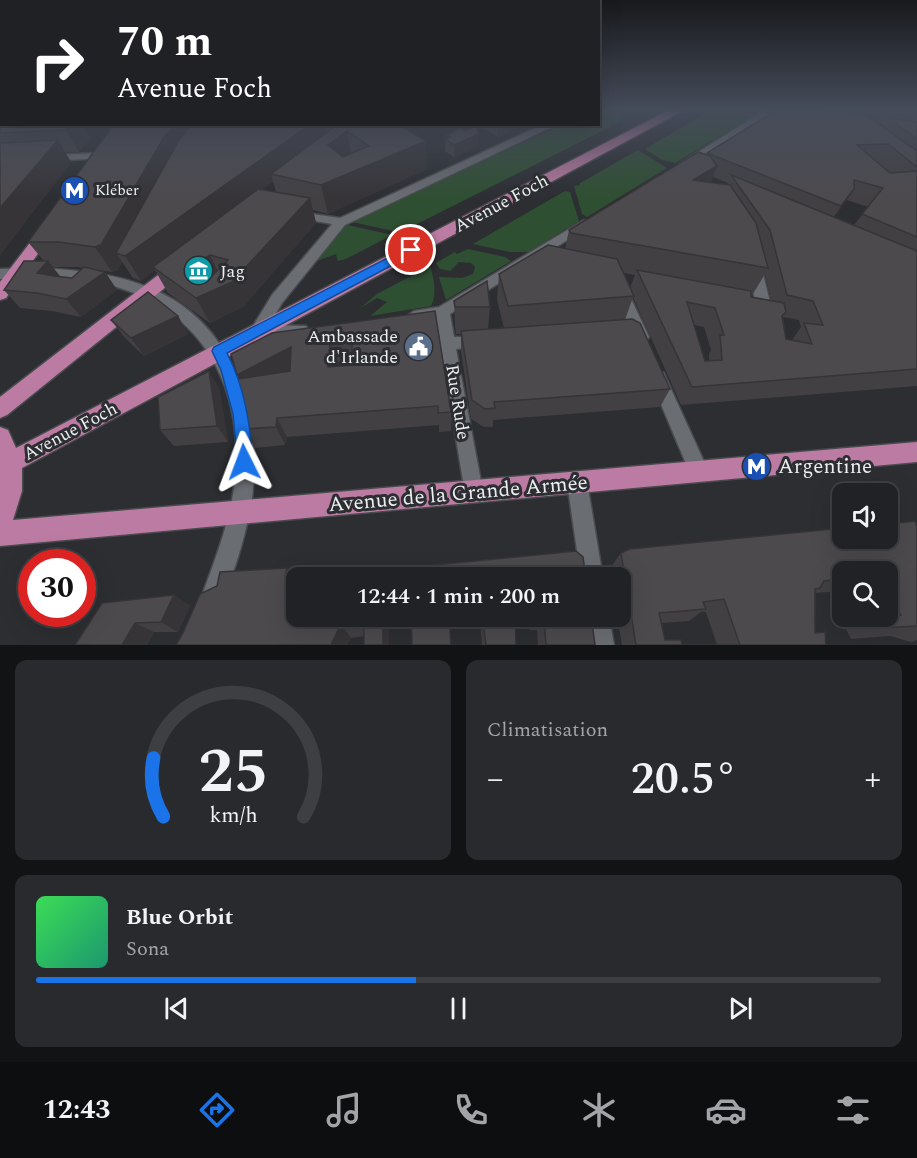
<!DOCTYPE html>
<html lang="fr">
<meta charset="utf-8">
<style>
body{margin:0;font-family:Spectral,serif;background:#292a2e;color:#f1f3f6;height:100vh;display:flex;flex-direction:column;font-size:22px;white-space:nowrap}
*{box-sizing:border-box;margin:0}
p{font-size:20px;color:#a2a4a7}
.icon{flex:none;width:33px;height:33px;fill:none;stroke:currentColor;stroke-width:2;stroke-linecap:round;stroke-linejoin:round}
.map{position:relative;height:645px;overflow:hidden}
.details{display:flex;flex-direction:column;gap:15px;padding:15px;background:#121315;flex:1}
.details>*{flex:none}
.hud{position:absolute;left:0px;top:0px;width:600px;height:126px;box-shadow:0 6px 24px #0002,0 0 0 2px #3e3f43;background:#202124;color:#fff;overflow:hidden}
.tools{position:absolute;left:832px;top:483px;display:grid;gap:12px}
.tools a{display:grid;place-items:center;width:66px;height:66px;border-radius:12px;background:#212226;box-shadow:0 6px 24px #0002,0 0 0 2px #3e3f43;font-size:30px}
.speed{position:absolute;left:18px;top:549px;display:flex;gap:12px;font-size:30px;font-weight:700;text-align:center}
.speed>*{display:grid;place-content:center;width:78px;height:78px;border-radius:50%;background:#212226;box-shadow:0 6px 24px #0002,0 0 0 2px #3e3f43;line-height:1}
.speed .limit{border:9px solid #d22;background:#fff;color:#111}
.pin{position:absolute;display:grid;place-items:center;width:51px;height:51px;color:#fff;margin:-26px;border:3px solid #fff;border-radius:50%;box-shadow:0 2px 6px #0007}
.me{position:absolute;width:66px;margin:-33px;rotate:357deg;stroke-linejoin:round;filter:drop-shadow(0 0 4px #0008)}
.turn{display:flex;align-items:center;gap:21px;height:126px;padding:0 18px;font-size:27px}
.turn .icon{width:78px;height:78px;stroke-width:2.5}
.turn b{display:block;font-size:42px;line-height:51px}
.big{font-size:45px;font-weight:600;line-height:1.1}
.details .tile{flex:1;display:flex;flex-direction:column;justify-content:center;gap:9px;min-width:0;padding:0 21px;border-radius:12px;background:#292a2e}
.details .dial{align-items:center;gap:0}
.dial svg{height:156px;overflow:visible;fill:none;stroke:#3e3f43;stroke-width:7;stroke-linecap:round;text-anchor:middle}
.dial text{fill:#f1f3f6;stroke:none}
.song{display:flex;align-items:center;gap:18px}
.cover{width:72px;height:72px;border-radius:9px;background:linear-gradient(135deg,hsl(130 70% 55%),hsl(160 70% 35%))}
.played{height:6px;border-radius:3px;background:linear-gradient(90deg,#1a73e8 45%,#3e3f43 45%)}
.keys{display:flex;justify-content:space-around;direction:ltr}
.heat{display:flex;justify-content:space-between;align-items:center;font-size:33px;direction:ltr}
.details .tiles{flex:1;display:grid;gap:15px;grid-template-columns:1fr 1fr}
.tile:last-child{grid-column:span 2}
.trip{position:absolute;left:286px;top:567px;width:345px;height:60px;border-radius:12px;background:#212226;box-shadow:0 6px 24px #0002,0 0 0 2px #3e3f43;font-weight:600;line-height:60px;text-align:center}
.dock{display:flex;height:96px;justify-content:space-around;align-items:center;background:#0d0e0f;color:#a2a4a7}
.dock .icon{width:42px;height:42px}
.dock .active{color:#1a73e8}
.dock b{font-size:27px;color:#f1f3f6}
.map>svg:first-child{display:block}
</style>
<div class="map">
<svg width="917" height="645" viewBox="0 0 917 645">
<rect width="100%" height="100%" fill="#2c2e32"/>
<g fill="#2f4f32">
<polygon points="599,109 618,109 624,120 609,125 612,126 409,228 406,226 393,231 352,222 561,125 598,124"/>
<polygon points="713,109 755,115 675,163 662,160 645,149"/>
<polygon points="638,150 667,168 587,217 582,214 574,186 580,185 580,183"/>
<polygon points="565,191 570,192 579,221 528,252 510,252 473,244"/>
<polygon points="345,226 348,225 392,235 346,259 338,261 336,254 317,261"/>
<polygon points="468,249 505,257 511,261 446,300 439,277 462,278 473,274 475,267 471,263 459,262 450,271 440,269 436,263 455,252 457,254"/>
<path d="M428 267 431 268C434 280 437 296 431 306L370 316 387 302 377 298 359 309 377 294Z"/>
</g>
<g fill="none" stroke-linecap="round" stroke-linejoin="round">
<defs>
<g id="minor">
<polygon points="767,109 779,109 688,166 679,164"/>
<polygon points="544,124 558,124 345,225 282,303 269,325 306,326 309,330 306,334 253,335 250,331 272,295 332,224 292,217 292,211 340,218"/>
<polygon points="101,153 106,156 105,158 50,161 45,158 50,155"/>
<polygon points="584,220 590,224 588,227 450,314 454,337 484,337 487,341 484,345 456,349 483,492 480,499 473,501 466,499 436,318 414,321 407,316 414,311 439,307"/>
<path d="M754 261 761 266 770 302C763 314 755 312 743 309L741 305 743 301 755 300 747 266Z"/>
<path d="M38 268C76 270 115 273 150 288 233 321 263 415 252 498 246 537 233 576 218 612L210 615 202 612 199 604C211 570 225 536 232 500 249 402 213 314 113 286 77 276 37 277 0 279V269Z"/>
<polygon points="620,285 627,290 649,337 646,341 636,341 633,337 613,290"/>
<polygon points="658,371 664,373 666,378 706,466 708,472 706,478 699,481 692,478 650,378 652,373"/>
<polygon points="577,473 584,476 587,482 603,578 581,578 567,482 570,476"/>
<polygon points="587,616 609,616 614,645 590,645"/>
</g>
<g id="major">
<polygon points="671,109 686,109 22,468 22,491 13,520 917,442 917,462 0,546 0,427 8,430 16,448"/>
<polygon points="47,225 55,230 6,298 0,300 0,282 42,227"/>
<polygon points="181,261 189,266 187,270 7,415 0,418 0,397 175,262"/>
</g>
</defs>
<use href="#minor" stroke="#484a4d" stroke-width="3"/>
<use href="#major" stroke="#484a4d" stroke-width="3"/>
<use href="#minor" fill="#6a6d72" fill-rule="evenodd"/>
<use href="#major" fill="#bb7ba2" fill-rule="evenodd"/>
</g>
<g fill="#424043" fill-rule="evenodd">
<polygon points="0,109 2,124 89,124 85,129 90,138 79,152 65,152 71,162 0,255"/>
<path d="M778 109H843L842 111 855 113 845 109H917V386L681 405 633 297 625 320 670 389 660 407 493 420V427H484L471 419 461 351V334H456L455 327 454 301 490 307 488 329 504 328 497 300 499 274 565 249 569 230 706 155 707 153ZM872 120 884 125 883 127ZM713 177 728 183 727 185 710 182ZM847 200 868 207 854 225 834 217ZM624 273 635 275 630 288ZM765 274 771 300 751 297ZM783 317 799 320 801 327 792 340 786 339ZM694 325 704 327 711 350 709 354V361H705Z"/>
<path d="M114 124H404L405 129 427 169 328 214 313 210 316 223 243 307 210 323 168 293 155 270 141 281 133 278 122 262 118 270 112 272 92 269 105 272 117 290 81 317 52 311 20 308 4 290 44 261 28 242ZM273 181 276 192 262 189 269 184ZM52 267H77L84 268 72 278 60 277Z"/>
<polygon points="476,124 526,124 498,137"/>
<polygon points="446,135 479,145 454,157 445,151"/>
<path d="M435 311 451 412V431L439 432V425L287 437 285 445 255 448 244 429 239 379 237 375ZM352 363V365L336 367V365Z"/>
<polygon points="178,316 188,334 144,356 125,338 111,320"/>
<polygon points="219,388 228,442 174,446 160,430"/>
<path d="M916 523H917V643V640L911 642 890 636 851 639 846 629 867 620 865 616H888V572H843V591L815 593V633L826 645H622L617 616H621V578H612L610 568 621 553ZM701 612H706L717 645H682L665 640 662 623 689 621Z"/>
<polygon points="174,595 190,606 178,632 154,632 147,645 75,645"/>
<polygon points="297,616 591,616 595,645 538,645 537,630 530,630 515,621 516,645 482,645 480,624 450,627 411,624 389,627 364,636 351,638 347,645 176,645"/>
</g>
<g fill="#363437">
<polygon points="0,109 2,109 2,124 21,124 0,133"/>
<polygon points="70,124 89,124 85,129 90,138 79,152 66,130"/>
<polygon points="175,124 324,124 327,140 271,174 273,181 156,269 153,267 155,270 141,281 125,256 116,253 122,262 118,270 112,272 95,247 164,137"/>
<polygon points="387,124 404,124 405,138"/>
<polygon points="499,124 526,124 498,137"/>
<polygon points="347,131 352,159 334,174 328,145"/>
<polygon points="479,134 479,145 454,157 454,145"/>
<polygon points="58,140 71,162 0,255 0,208"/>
<polygon points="426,141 427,169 328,214 321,185"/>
<polygon points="717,166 706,194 693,180"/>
<polygon points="854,189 841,208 828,225 841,206"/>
<polygon points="310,198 316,223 243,307 210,323 196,298"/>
<polygon points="210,255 222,280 185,269"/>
<polygon points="48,261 63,280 37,273"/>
<polygon points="105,272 117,290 81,317 66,299"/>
<polygon points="178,316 188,334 144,356 131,338"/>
<polygon points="330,345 336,365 334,387 328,367"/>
<polygon points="291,347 299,367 248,395 237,375"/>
<polygon points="209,371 219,388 228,442 217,426"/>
<polygon points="277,418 287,437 285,445 276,427"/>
<polygon points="287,568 297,580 285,579"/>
<polygon points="174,595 190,606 178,632 161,622"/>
<polygon points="383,616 385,616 389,627 389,645 383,645"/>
<polygon points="135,623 154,632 147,645 122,645"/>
<polygon points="341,624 351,638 347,645 331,645"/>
</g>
<g fill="#4d4a4e" stroke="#363437" stroke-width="1.5" fill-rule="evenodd">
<polygon points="778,109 827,109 864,114 917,151 917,167 888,144 857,145 890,173 917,171 917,237 862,214 883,188 854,180 854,189 841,206 707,153"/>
<polygon points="897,109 917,109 917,112"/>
<polygon points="889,118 917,122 917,139"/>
<polygon points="4,124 71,124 66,130 0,133 0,128"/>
<polygon points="114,124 175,124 164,137 101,245 95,247 58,242 28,242"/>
<polygon points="192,124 311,124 125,256 116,253 179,140"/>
<path d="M338 124H397L426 141 321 185 271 174ZM347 131 369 146 343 157 328 145Z"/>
<polygon points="476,126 479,134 454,145 445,139 450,137 446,135 461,128 465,131"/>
<polygon points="58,140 0,208 0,143"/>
<polygon points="698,152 710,156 717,166 693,180 730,185 756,223 768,268 571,233 569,230"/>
<path d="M731 175 917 251V369L692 387 637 270 751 291V297L784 303 786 312 782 316 786 339 812 344 804 323 823 325 813 301 787 295 770 230ZM687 302 715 308 724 335H720L722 360 705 361Z"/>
<path d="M258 189 310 198 232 282 196 298 153 267ZM210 255 228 260 212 276 185 269Z"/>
<polygon points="548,245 617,259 634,296 508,306 499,274"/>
<polygon points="24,261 48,261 37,273 54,276 72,278 84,267 105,272 66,299 37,293 4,290"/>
<polygon points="487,281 490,307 455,307 454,301"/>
<polygon points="148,292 178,316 131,338 111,320"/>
<path d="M435 311 451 412 438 413V406L277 418 276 427 244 429 238 379 290 371 291 347 237 375 231 354 272 333ZM352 342V365L328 367 330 345Z"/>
<polygon points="632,319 640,323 670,389 494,402 495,408 485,409 472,400 461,331"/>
<polygon points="209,371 217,426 160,430 158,397"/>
<path d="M915 521 917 527V626L880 628 875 617 901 615 888 594V572H843V579L824 581 820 588 815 589V633L825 632 826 645H636L621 553 630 549 843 528V538H888V524ZM724 599 740 645H682L681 640H665L659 613 706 609 703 602Z"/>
<polygon points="576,551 583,557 586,578 305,578"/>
<polygon points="287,568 285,579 297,578 297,616 383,616 383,645 364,645 364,622 341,624 331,645 176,645 183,633 200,594 217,586 220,572"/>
<polygon points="174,595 161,622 135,623 122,645 75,645 102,603"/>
<polygon points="411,616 449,616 451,645 412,645"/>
<polygon points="482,616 515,616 516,645 486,645"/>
<polygon points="535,616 591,616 595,645 546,645 544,617"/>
</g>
<linearGradient id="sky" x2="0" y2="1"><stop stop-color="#18191c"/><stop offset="0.55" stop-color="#454c5a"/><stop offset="1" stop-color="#454c5a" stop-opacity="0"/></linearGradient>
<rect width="917" height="199" fill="url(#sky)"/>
<path fill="#1a73e8" stroke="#114b97" stroke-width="1.5" d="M411 246 415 247V253L227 353C245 388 250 424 253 462L250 468 244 470 238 468 233 414 221 370 212 351 214 347Z"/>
<defs>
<symbol id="metro-disc" viewBox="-11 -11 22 22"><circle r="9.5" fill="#1a4fb4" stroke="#2c2e32"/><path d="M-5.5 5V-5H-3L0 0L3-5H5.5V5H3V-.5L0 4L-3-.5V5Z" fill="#fff"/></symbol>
<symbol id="museum-disc" viewBox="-11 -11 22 22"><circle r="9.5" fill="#0f9aa8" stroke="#2c2e32"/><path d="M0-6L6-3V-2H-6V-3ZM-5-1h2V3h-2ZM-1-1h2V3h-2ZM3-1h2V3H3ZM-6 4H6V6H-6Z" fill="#fff"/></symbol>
<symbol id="civic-disc" viewBox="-11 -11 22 22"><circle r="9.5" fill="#5c6f8a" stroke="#2c2e32"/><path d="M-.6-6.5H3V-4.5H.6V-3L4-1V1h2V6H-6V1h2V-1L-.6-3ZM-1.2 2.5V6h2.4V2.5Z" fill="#fff"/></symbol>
</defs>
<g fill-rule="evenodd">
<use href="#metro-disc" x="58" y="174" width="33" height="33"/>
<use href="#museum-disc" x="182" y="254" width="33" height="33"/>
<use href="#civic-disc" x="402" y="330" width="33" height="33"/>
<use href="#metro-disc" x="740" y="450" width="33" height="33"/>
</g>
<g text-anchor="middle" stroke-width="6" stroke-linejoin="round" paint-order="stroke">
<g font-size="15" fill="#eceef0" stroke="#2c2e32" text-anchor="start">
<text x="95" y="195">Kléber</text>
</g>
<g font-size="18" fill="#eceef0" stroke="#2c2e32">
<text transform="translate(501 203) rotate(-28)" y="6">Avenue Foch</text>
<text transform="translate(458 402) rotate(81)" y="6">Rue Rude</text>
<text transform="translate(70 431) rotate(-28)" y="6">Avenue Foch</text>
</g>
<g font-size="18" fill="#eceef0" stroke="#2c2e32" text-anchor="start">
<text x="220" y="277">Jag</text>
<text x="398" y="342" text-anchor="end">Ambassade<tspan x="398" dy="21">d'Irlande</tspan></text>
</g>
<g font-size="21" fill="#eceef0" stroke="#2c2e32" text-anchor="start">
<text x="778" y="473">Argentine</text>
</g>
<g font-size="21" fill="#eceef0" stroke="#2c2e32">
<text transform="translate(458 493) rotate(-5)" y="7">Avenue de la Grande Armée</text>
</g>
</g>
</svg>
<div class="tools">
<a><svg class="icon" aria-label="sound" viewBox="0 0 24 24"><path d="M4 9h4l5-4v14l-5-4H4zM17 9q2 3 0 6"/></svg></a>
<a><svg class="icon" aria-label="search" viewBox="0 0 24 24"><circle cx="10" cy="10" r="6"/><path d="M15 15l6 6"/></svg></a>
</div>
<div class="speed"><div class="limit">30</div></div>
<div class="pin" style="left:411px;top:250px;background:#d93025"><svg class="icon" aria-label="arrive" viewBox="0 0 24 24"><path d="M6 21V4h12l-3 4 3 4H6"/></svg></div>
<svg class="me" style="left:244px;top:462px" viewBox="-20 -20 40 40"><path d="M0-17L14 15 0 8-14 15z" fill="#1a73e8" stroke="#fff" stroke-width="4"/></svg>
<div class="trip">12:44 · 1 min · 200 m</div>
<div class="hud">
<div class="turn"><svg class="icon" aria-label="right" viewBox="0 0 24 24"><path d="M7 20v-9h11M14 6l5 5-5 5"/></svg><div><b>70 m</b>Avenue Foch</div></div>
</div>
</div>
<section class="details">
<div class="tiles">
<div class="tile dial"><svg viewBox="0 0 100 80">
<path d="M14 69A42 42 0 1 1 86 69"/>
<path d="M14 69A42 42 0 0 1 9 39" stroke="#1a73e8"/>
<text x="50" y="56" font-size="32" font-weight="700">25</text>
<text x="50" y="72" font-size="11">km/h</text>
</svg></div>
<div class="tile"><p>Climatisation</p>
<div class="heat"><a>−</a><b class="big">20.5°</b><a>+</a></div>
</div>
<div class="tile">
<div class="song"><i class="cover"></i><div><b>Blue Orbit</b><p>Sona</p></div></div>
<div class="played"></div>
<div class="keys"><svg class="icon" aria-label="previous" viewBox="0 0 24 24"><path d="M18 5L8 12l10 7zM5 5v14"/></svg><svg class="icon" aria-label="pause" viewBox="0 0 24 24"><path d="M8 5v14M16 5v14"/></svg><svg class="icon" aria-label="next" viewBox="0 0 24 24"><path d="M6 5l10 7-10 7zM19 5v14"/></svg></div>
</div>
</div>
</section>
<nav class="dock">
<b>12:43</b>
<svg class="icon active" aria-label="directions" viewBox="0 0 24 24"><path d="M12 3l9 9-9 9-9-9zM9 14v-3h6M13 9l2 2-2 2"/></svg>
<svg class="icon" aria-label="music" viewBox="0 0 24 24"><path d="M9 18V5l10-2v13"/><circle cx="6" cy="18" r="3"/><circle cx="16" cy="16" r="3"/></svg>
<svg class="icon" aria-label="phone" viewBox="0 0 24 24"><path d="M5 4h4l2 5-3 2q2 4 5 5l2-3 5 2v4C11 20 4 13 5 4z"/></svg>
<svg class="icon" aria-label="climate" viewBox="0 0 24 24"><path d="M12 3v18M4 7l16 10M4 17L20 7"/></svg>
<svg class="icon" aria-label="car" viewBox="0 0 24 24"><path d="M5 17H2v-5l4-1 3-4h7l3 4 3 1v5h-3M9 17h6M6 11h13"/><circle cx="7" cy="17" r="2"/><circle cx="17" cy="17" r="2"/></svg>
<svg class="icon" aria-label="filters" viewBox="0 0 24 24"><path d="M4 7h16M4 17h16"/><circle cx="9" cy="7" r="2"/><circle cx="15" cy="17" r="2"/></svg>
</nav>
